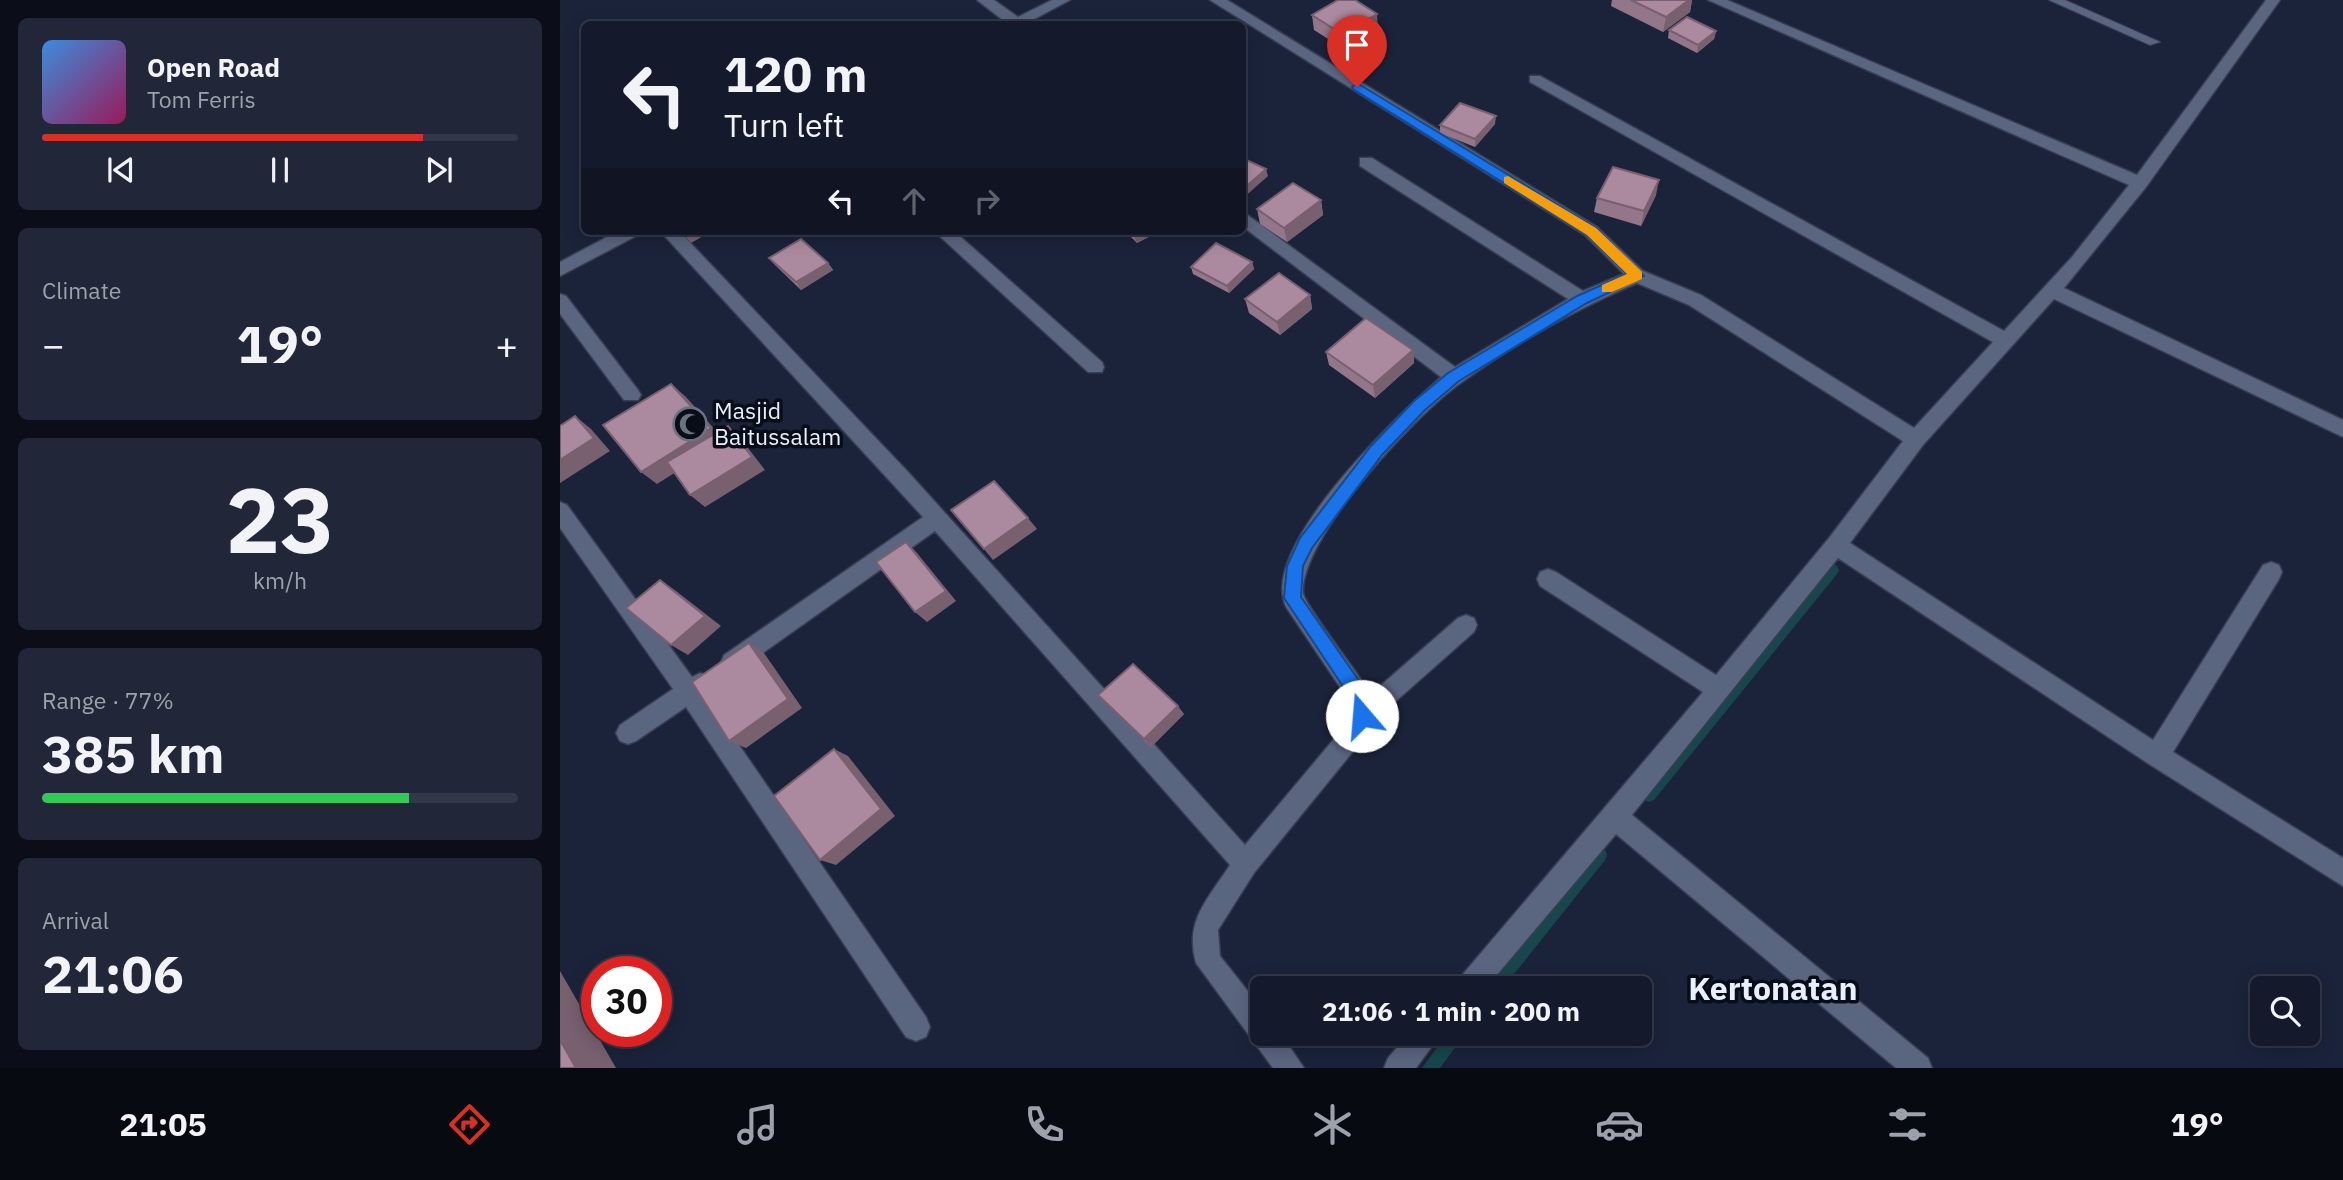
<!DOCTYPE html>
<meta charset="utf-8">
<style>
body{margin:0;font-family:"IBM Plex Sans",sans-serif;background:#212738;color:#f1f3f6;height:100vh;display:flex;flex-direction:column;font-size:26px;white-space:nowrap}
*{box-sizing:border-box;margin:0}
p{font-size:23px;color:#9da1a9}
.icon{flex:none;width:38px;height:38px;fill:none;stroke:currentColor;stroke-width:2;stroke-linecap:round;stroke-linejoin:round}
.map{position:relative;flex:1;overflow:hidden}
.sheet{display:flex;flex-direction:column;gap:18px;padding:18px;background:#0b0e18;width:560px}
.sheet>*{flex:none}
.guide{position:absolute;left:21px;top:21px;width:665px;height:214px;border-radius:10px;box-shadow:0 4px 18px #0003,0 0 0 2px #333848;background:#141a2c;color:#f1f3f6;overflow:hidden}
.tools{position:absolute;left:1690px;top:976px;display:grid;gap:14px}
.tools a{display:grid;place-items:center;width:70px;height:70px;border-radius:10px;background:#141a2c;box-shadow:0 4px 18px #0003,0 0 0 2px #333848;font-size:35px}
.speed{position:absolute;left:21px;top:956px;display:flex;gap:14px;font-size:35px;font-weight:700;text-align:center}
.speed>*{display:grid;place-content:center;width:91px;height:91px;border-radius:50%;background:#141a2c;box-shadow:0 4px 18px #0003,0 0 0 2px #333848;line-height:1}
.speed .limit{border:10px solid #d22;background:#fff;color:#111}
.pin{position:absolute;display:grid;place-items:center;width:60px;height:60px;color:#fff;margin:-72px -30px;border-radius:50% 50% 50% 0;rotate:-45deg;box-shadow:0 0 7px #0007}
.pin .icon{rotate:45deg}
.me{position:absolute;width:77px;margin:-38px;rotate:342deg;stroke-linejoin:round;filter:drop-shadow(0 0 5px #0008)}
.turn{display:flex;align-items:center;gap:24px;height:147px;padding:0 28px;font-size:32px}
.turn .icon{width:91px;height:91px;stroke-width:2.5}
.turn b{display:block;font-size:49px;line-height:60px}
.lanes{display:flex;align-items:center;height:66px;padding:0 28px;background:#0003;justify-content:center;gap:35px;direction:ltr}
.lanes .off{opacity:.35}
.big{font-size:52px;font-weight:800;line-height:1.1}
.sheet .card{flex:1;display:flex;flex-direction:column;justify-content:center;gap:10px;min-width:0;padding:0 24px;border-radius:10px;background:#212738}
.sheet .dial{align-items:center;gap:0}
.dial b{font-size:91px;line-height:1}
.song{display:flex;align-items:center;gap:21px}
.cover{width:84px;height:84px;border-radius:10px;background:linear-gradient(135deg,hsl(210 70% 55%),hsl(330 70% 35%))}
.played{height:7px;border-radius:4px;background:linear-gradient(90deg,#d93025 80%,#333848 80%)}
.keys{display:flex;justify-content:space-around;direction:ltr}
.heat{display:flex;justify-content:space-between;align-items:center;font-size:38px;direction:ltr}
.charge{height:10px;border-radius:5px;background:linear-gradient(90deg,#34c759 77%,#333848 0)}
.trip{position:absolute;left:690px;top:976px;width:402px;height:70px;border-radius:10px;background:#141a2c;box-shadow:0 4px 18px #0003,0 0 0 2px #333848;font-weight:800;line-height:70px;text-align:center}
.dock{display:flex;height:112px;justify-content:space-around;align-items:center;background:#080a12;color:#9da1a9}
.dock .icon{width:49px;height:49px}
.dock .selected{color:#d93025}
.dock b{font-size:32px;color:#f1f3f6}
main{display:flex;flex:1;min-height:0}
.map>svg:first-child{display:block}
</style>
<main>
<section class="sheet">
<div class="card">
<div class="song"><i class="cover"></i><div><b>Open Road</b><p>Tom Ferris</p></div></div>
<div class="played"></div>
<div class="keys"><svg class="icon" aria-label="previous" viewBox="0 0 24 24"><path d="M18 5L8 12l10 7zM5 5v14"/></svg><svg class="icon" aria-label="pause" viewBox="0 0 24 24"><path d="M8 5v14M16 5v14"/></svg><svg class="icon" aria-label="next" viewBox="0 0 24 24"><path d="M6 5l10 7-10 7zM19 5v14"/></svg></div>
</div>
<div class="card"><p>Climate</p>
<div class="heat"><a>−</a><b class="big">19°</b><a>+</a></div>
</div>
<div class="card dial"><b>23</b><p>km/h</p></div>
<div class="card"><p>Range · 77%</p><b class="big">385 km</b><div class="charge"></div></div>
<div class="card"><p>Arrival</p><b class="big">21:06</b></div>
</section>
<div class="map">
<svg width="1783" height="1068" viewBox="0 0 1783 1068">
<rect width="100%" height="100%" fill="#1b233a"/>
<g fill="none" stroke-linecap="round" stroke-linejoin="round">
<g fill="#17474c" fill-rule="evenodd">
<polygon points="1273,564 1277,566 1279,570 1277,574 1094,800 1089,802 1084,800 1082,795 1084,790 1269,566"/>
<polygon points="1040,848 1045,850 1047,855 1045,860 942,989 924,989 926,983 1035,850"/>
<polygon points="887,1034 905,1034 880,1068 862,1068"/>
</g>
<defs>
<polygon id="lane" points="1489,0 1505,0 1600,42 1590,45"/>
<g id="street">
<polygon points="417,0 434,0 458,17 492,0 510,0 465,24 448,24"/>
<path d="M650 0H667L1037 227 1083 271 1141 295 1354 428 1433 342 970 82V76H980L1444 331 1512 257 1569 185 1148 0H1167L1577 175 1706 0H1720L1586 187 1504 288 1783 420V437L1494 299 1363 445 1290 543 1593 740 1703 565 1711 562 1719 565 1722 572 1719 579 1613 752 1783 858V886L1589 764 1278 558 1072 815 1368 1058 1372 1068H1336L1056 834 925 989H894L898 980 1143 692 980 586 977 579 980 572 988 569 996 572 1156 675 1269 538 1343 441 1129 305 1077 283C1016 309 956 343 902 382 857 413 740 538 743 593 744 604 800 676 811 694L898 618 906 615 914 618 917 625 914 632 810 724 795 749 694 873 658 930 660 956 702 1009V1034H721L744 1068H713L636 963C624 921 648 899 670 865L375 531 180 669 172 673 164 669 161 662 164 655 363 517 100 231H119L349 473 685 845 779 733 792 705 726 607C698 547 838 415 881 377L682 226V211L895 367 1008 299 800 166V158H812L1023 291 1064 274 1025 235Z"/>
<polygon points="58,231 81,231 78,235 0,276 0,262"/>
<polygon points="374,231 394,231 542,362 544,367 542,372 528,372"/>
<polygon points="0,294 6,296 78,390 81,395 78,400 64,400 0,314"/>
<polygon points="0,502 7,505 132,677 140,673 148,676 151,684 144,694 366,1017 370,1027 366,1037 356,1041 346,1037 126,707 76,741 68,744 60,741 56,733 60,725 113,689 0,528"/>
<polygon points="849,1034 881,1034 856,1068 824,1068 828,1058"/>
</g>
</defs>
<use href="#lane" stroke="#383d51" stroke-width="2"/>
<use href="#street" stroke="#383d51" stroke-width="3"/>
<use href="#lane" fill="#5a6580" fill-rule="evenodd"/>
<use href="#street" fill="#5a6580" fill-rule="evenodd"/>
</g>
<g fill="#937689">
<polygon points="1052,0 1132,0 1130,12 1103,32 1051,6"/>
<polygon points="752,15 818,29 784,49 754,30"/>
<polygon points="1109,30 1156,31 1154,39 1137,53 1108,38"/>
<polygon points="935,124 915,147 880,133 880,125"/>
<polygon points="1096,195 1081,226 1034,212 1037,198"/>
<polygon points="761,200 763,215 727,242 700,224 697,209"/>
<polygon points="565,231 600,231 577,243"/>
<polygon points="209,258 268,263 273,270 241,290 215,265"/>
<polygon points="692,262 694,269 669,293 633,274 631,267"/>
<polygon points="750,295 752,309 720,335 689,313 685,299"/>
<polygon points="853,350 854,363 815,398 769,365 766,352"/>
<polygon points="538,695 624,714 591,747"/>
</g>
<g fill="#78606f">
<polygon points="1129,0 1132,0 1130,12 1103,32 1106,17"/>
<polygon points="817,14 818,29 784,49 782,34"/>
<polygon points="1156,31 1154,39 1137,53 1138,45"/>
<polygon points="936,116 935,124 915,147 915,139"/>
<polygon points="706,169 708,176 682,199 682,190"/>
<polygon points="1099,180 1096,195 1081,226 1084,211"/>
<polygon points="761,200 763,215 727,242 724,228"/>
<polygon points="120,231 152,231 131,243"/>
<polygon points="572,231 600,231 577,243"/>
<polygon points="692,262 694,269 669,293 667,286"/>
<polygon points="268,263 273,270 241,290 236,282"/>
<polygon points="750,295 752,309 720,335 717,322"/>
<polygon points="853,350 854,363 815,398 813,385"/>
<polygon points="111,384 126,397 165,441 97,484 81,472"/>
<polygon points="15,416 31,429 50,451 0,483 0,460"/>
<polygon points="168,426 181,439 205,470 145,507 130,495"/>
<polygon points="468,518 477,529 433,560 424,549"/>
<polygon points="346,542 357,553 396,601 367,622 355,612"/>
<polygon points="100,580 116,591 161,626 128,655 111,645"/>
<polygon points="189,643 204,653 242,708 186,748 169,741"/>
<polygon points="618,706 624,714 591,747 584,739"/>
<polygon points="274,749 288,756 335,816 276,865 260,860"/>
<polygon points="0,971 56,1068 16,1068 0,1040"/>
</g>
<g fill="#ab899f" stroke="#78606f" stroke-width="2">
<polygon points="778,0 795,0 817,14 782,34 752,15"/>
<polygon points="1071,0 1129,0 1106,17"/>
<polygon points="1127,17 1156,31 1138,45 1109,30"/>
<polygon points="900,103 936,116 915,139 880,125"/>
<polygon points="682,158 706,169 682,190"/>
<polygon points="1053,167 1099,180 1084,211 1037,198"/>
<polygon points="733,183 761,200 724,228 697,209"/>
<polygon points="241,239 268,263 236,282 209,258"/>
<polygon points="656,243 692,262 667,286 631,267"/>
<polygon points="719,273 750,295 717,322 685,299"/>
<polygon points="806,318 853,350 813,385 766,352"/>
<polygon points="111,384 151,428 81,472 43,425"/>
<polygon points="15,416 34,438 0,460 0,426"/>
<polygon points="168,426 192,457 130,495 107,462"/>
<polygon points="434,481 468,518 424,549 391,510"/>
<polygon points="346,542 386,591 355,612 316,562"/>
<polygon points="100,580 145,616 111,645 66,608"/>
<polygon points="189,643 228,699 169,741 132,682"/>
<polygon points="573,664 618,706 584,739 538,695"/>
<polygon points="274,749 321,809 260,860 214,796"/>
<polygon points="0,1040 16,1068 0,1068"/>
</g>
<path fill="#1a73e8" stroke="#114b97" stroke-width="2" d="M797 83 1036 228 1084 276 1027 303 899 381 865 410 822 455 752 548 743 566 741 597 811 698C814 706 812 714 808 722L802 724 796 722 793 716 795 705 792 700 724 598 727 566 740 538 811 446 854 401 888 373 1017 296 1067 274 1027 235 793 89 792 87Z"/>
<polygon fill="#f59e0b" points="948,176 1036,228 1082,272 1082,279 1052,292 1042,292 1042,285 1067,274 1027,235 944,183 944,177"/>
<defs>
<symbol id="mosque-ring" viewBox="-11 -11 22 22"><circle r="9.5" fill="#090d17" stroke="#6b7280" stroke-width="1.5"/><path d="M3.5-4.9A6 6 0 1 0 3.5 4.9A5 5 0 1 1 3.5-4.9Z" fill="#6b7280"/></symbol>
</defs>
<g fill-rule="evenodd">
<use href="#mosque-ring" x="111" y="405" width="38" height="38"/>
</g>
<g text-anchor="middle" stroke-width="7" stroke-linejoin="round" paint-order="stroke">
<g font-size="23" fill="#e8efff" stroke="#090d17" text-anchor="start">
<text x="154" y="419">Masjid<tspan x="154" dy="26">Baitussalam</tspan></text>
</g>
<g font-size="32" font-weight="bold" fill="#e8efff" stroke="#090d17">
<text x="1213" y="1000">Kertonatan</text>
</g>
</g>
</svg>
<div class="tools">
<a><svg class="icon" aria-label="search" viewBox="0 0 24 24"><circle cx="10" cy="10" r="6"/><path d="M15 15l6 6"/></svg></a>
</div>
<div class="speed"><div class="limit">30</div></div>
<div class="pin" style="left:797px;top:87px;background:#d93025"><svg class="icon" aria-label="arrive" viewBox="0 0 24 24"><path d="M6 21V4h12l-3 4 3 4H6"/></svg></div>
<svg class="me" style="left:802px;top:716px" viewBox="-20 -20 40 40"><circle r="19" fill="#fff"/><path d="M0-13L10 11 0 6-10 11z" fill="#1a73e8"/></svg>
<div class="trip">21:06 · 1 min · 200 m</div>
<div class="guide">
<div class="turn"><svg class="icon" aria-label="left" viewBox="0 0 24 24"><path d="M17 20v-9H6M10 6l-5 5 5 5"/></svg><div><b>120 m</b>Turn left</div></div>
<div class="lanes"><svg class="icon" aria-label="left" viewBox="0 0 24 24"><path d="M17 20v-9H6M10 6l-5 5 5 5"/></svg><svg class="icon off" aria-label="ahead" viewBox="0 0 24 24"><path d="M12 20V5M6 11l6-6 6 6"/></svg><svg class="icon off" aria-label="right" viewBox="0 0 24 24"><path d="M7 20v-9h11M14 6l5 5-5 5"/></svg></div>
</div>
</div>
</main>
<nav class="dock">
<b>21:05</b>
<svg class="icon selected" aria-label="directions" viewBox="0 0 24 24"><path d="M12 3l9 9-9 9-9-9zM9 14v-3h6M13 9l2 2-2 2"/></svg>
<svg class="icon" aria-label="music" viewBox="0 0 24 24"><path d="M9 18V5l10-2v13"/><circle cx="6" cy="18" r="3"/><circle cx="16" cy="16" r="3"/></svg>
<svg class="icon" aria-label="phone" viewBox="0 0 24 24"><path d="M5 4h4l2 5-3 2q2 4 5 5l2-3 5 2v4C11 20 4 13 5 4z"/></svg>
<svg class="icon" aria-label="climate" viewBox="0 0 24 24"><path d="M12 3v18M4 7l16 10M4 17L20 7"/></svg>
<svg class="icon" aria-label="car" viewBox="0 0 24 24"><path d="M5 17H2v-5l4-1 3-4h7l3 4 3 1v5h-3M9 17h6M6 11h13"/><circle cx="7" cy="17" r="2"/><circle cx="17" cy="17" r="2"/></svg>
<svg class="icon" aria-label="filters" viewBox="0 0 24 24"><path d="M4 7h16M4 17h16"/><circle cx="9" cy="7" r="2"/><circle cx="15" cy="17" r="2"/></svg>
<b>19°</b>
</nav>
